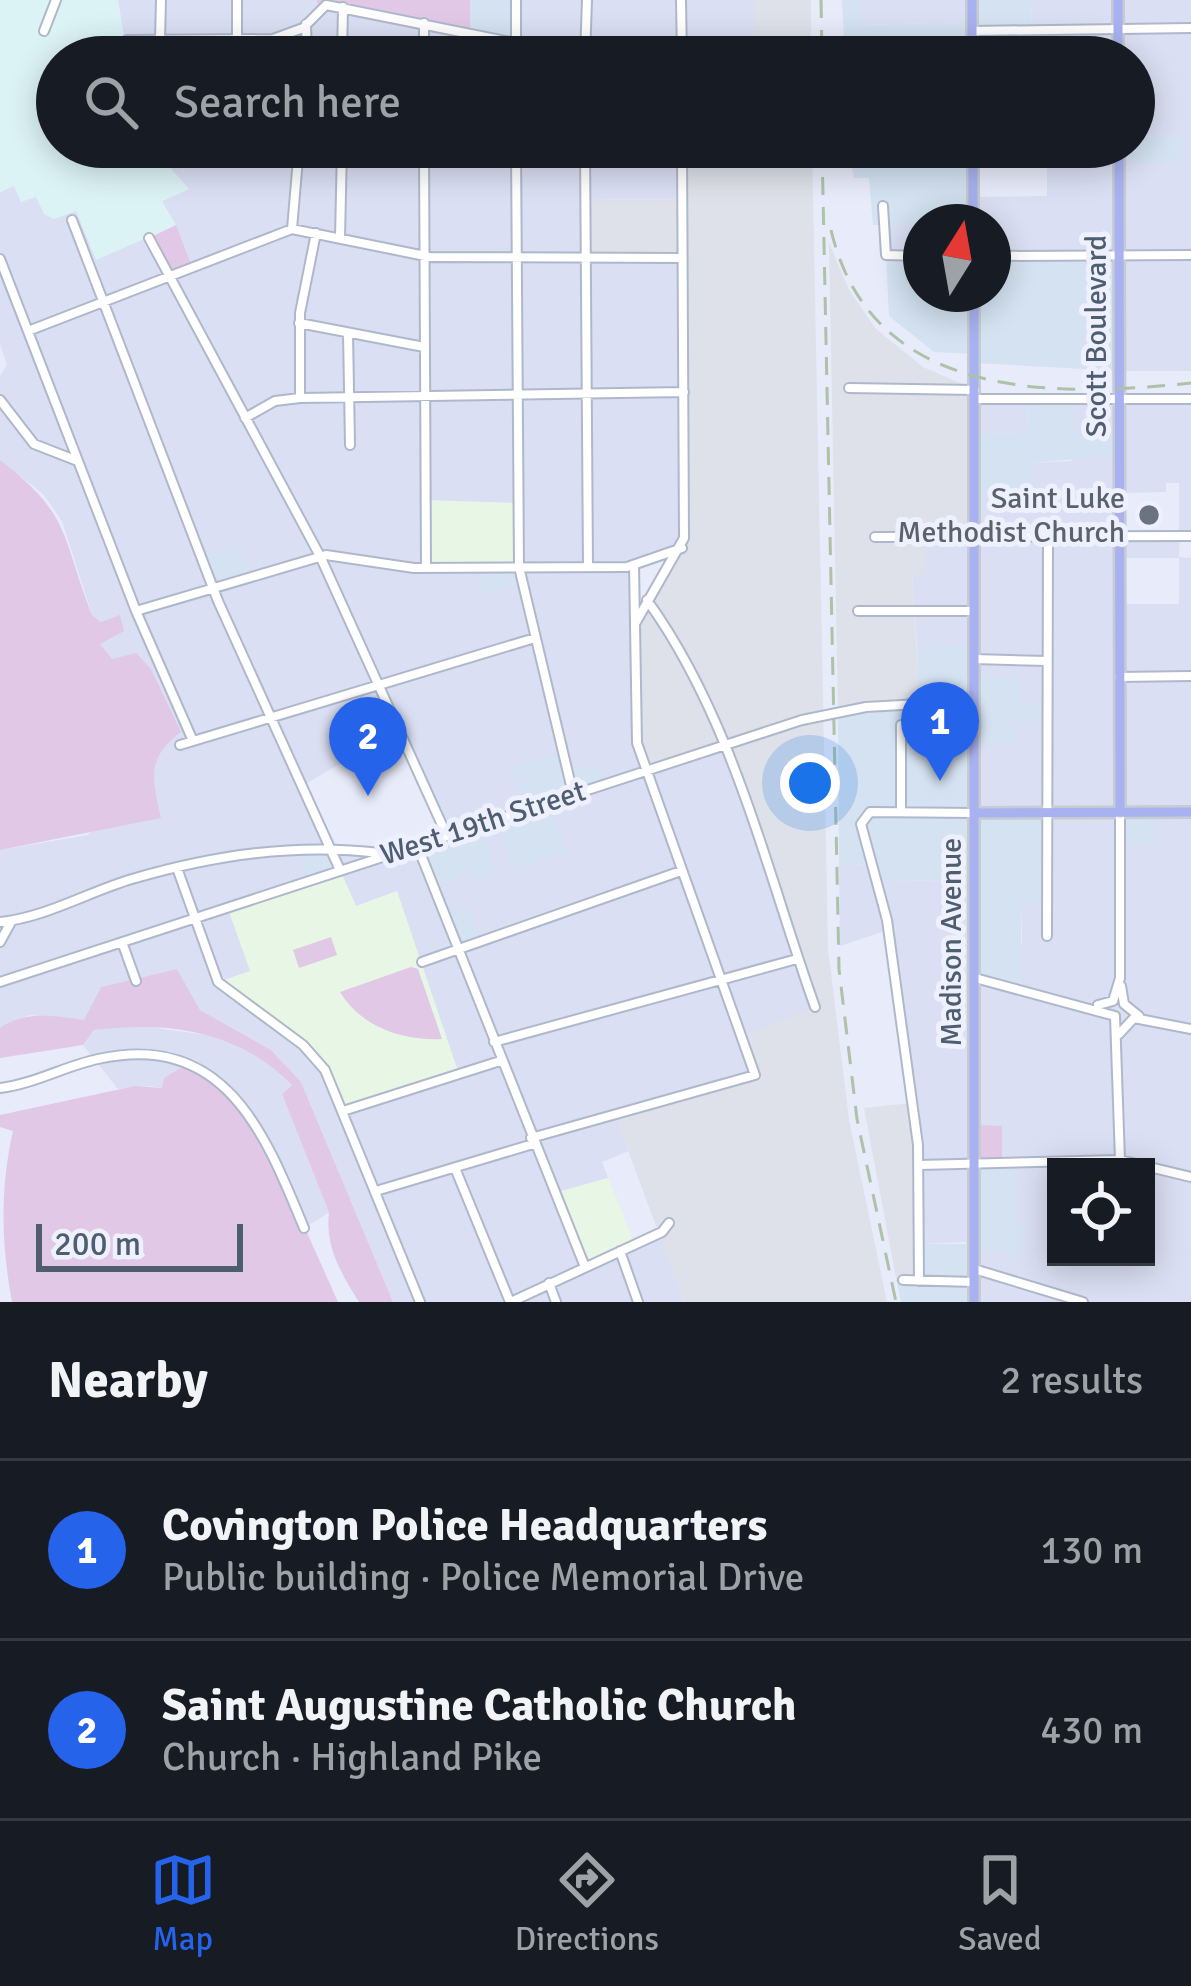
<!DOCTYPE html>
<html lang="en">
<head>
<meta charset="utf-8">
<style>
	:root { --surface:#171b24; --page:#20242c; --text:#f1f3f6; --muted:#9ea1a6; --line:#363941; --accent:#2563eb }
	body { margin:0; font-family:Signika,sans-serif; background:var(--page); color:var(--text) }
	.controls { position:absolute; right:36px; bottom:36px; display:grid; overflow:hidden; border-radius:0px; box-shadow:0 6px 30px #0003 }
	.controls button { width:108px; height:108px; display:grid; place-items:center; padding:0; border:0; border-bottom:3px solid var(--line); background:var(--surface); color:var(--text); font:60px sans-serif }
	.compass { position:absolute; left:903px; top:204px; width:108px; height:108px; border-radius:50%; background:var(--surface); box-shadow:0 6px 30px #0003; rotate:11deg }
	.scale { position:absolute; left:36px; bottom:30px; width:207px; box-sizing:border-box; padding-left:12px; border:6px solid #4f5d71; border-top:0; font-size:33px; line-height:42px; white-space:nowrap; color:#4f5d71; -webkit-text-stroke:9px #eef0fd; paint-order:stroke }
	.you { position:absolute; left:810px; top:783px; width:42px; height:42px; margin:-30px; border:9px solid #fff; border-radius:50%; background:#1a73e8; box-shadow:0 0 0 18px #1a73e833 }
	.badge { display:grid; place-items:center; width:78px; height:78px; border-radius:50%; background:var(--accent); color:#fff; font-size:39px; font-weight:700 }
	.pin { position:absolute; translate:-50% -99px; filter:drop-shadow(0 3px 6px #0008) }
	.pin::after { content:''; position:absolute; top:63px; width:42px; height:36px; background:inherit; clip-path:polygon(0 0,100% 0,50% 100%) }
	.list { margin:0; padding:0; list-style:none }
	h2 { display:flex; justify-content:space-between; align-items:center; height:156px; margin:0; padding:0 48px; font-size:51px }
	h2 small { font-size:39px; font-weight:400; color:var(--muted) }
	.list li { display:grid; grid-template-columns:78px 1fr auto; gap:36px; align-items:center; box-sizing:border-box; height:180px; padding:0 48px; border-top:3px solid var(--line) }
	.list b { display:block; font-size:45px; white-space:nowrap }
	.list p { margin:0; font-size:39px; white-space:nowrap; color:var(--muted) }
	.list em { font-size:39px; font-style:normal; color:var(--muted) }
	.icon { flex:none; width:66px; height:66px; fill:none; stroke:currentColor; stroke-width:2; stroke-linecap:round; stroke-linejoin:round }
	.map { position:relative; flex:none; width:1191px; height:1302px; overflow:hidden }
	.search { position:absolute; background:var(--surface); box-shadow:0 6px 30px #0003; left:36px; right:36px; top:36px; height:132px; display:flex; align-items:center; gap:30px; box-sizing:border-box; padding:0 42px; border-radius:66px; color:var(--muted); font-size:45px }
	.sheet { height:516px; background:var(--surface) }
	nav { display:flex; justify-content:space-around; align-items:center; box-sizing:border-box; height:168px; border-top:3px solid var(--line); background:var(--surface); font-size:33px; color:var(--muted) }
	nav a { display:grid; justify-items:center; gap:6px }
	nav .on { color:var(--accent) }
	.map>svg:first-child { display:block }
	.residential { fill:#dadff3; fill-rule:evenodd }
	.commercial { fill:#d4e2f1 }
	.industrial { fill:#dee1e9 }
	.education { fill:#e7f6e5 }
	.medical { fill:#dcf3f6 }
	.green { fill:#e1c8e6 }
	.lines { fill:none; stroke-linecap:round; stroke-linejoin:round }
	.minor-casing { stroke:#afb8cb; stroke-width:12 }
	.major-casing { stroke:#c7cbd2; stroke-width:14 }
	.minor { stroke:#fff; stroke-width:8 }
	.major { stroke:#a8b2f0; stroke-width:9 }
	.rail { stroke:#adc2a7; stroke-width:3; stroke-dasharray:18 12; stroke-linecap:butt }
	.minor-bridge-casing { stroke:#afb8cb; stroke-width:12; stroke-linecap:butt }
	.minor-bridge { stroke:#fff; stroke-width:8 }
	.worship-dot { fill:#6b7280; stroke:#eef0fd; stroke-width:4.5 }
	.labels { text-anchor:middle; dominant-baseline:central; stroke-width:10; stroke-linejoin:round; paint-order:stroke }
	.street-label { font-size:30px; fill:#4f5d71; stroke:#eef0fd }
	.worship-label { font-size:30px; fill:#5b616d; stroke:#eef0fd; text-anchor:end }
</style>
</head>
<body>
<div class="map">
<svg width="1191" height="1302" viewBox="0 0 1191 1302">
	<rect width="100%" height="100%" fill="#e8ebfa"/>
	<!-- residential -->
	<path class="residential" d="M118 0H316L320 8 515 43 516 0H754V36L682 38V57H127Z
		M859 0H972V22L860 25Z
		M1031 0H1191V371H1120L1002 256 1001 230 993 229V222H973V197L1047 196V147H1119L1120 163 1185 138 1134 136V57H1015L1014 30 1032 29Z
		M152 147H682V199L586 200 682 258V548L634 565 636 638 723 743 815 1007 755 1072 616 1116 629 1151 602 1162 608 1178 554 1193 585 1267 659 1233 684 1302H393L301 1082 271 1050 200 1010 177 969 101 987 85 1020 30 1015 0 1028V850L88 835 150 771 161 746 99 643 119 616 101 622 92 615 62 521 43 494 0 460V376L7 365 0 344V192L14 186 149 238 191 266 162 201 188 189ZM396 723 447 836 498 875 469 873 417 845 381 853 331 849 302 786 350 758 346 746ZM509 767 568 771 548 803 566 853 515 814 519 789ZM330 849 356 906 396 892 459 1074 219 982 250 972Z
		M917 223 918 256 886 255 882 225Z
		M976 399H1028L1027 434 975 433Z
		M1072 399H1191V536L1180 537 1179 557 1191 558V1302H974L966 1242 919 1244 918 1145 888 930 840 946 839 863 870 865 876 880 975 881 1022 944 1021 902H1046L975 813 974 745 1046 703H1019L974 677V646H917L912 575 925 537 974 497 1032 463 1072 461ZM1166 483H1179V536H1119L1120 493 1166 492ZM1119 558H1179V604H1120ZM1056 1167H1146V1257H1056ZM1015 1223 1027 1228 1017 1257 975 1245Z
		M133 1025 222 1037 272 1065 292 1085 282 1094 330 1212 304 1228 269 1143 241 1100 150 1086 118 1089 83 1045 94 1030Z"/>
	<!-- commercial -->
	<path class="commercial" d="M470 0H516V43L470 33Z
		M842 0H859L861 25 971 22 972 0H1031L1032 29 1015 30V57H845Z
		M1134 136 1186 138 1181 163H1120L1119 147H1134Z
		M847 147H973V222H921V294H993V229H1001L1002 255 1120 256V371L975 363 974 354 934 352 889 316 886 255H917V224L873 225 869 178H854Z
		M1028 399H1072L1073 432 1120 434V455L1032 463V497H974L975 433 1027 434Z
		M238 546 250 576 214 587 203 559Z
		M519 567 522 584 480 594 479 568Z
		M974 645 975 677H1019L1020 703H1047V723L1015 722 1016 744 975 745V812L1047 813V902L1021 903V988L975 978 974 881 876 880 870 865 839 863 838 711 919 702 917 646Z
		M563 753 568 771 600 765 605 783 549 803 566 852 512 870 497 820 515 814 519 789 508 766Z
		M1157 812V846L1120 840V813Z
		M481 825 498 875 473 883 468 873 434 886 417 845Z
		M297 849H331L340 870 307 881Z
		M468 907 481 939 459 947 445 914Z
		M974 1161H1015V1223L1027 1227 1018 1257 974 1246V1302H901L897 1283H920L919 1244H974Z"/>
	<!-- industrial -->
	<path class="industrial" d="M754 0H811V57H682V38L754 36Z
		M682 147H812L828 948 849 1120 887 1302H684L615 1115 752 1078 741 1037 815 1007 723 744 646 768 641 755 636 624 684 538 682 259 586 257 585 200 682 199Z
		M829 243 849 290 876 329 923 367 976 390 974 537H926V575L912 576 920 702 838 711Z
		M913 1103 920 1283H897L864 1108Z"/>
	<!-- education -->
	<path class="education" d="M426 500 517 503 519 567 426 568Z
		M340 870 356 906 397 891 459 1074 343 1111 312 1053 218 982 250 971 227 906Z
		M608 1178 635 1244 585 1267 554 1193Z"/>
	<!-- medical -->
	<path class="medical" d="M0 0H118L127 57H57V147H152L189 189 162 201 176 225 96 260 76 211 54 219 44 214 36 197 21 202 14 186 0 192Z"/>
	<!-- green -->
	<path class="green" d="M316 0H470V33L320 8Z
		M176 225 192 267 169 276 149 238Z
		M0 460C72 515 61 536 92 615L101 622 120 615 124 631 100 644 112 659 136 653 151 669 181 732C146 758 152 778 161 818L0 850Z
		M331 937 337 955 299 968 293 950Z
		M411 967 418 969 442 1039C402 1041 361 1027 340 992Z
		M177 969 200 1010 271 1050 301 1082 393 1302H359C341 1273 325 1247 329 1212L282 1094 292 1085C238 1030 168 1021 94 1030L83 1045 0 1058V1028C25 1010 56 1016 84 1020L101 987Z
		M186 1065 235 1094 257 1121 338 1302H12C1 1243 0 1189 13 1131L0 1127V1115L135 1086 162 1088 164 1078Z
		M974 1125 1002 1126V1161H974Z"/>
	<g class="lines">
		<defs>
			<path id="minor" d="M237 0V40
				M516 0V57
				M681 0 682 57
				M306 24 307 57
				M44 31 56 0
				M972 31 1191 28
				M160 39 161 0
				M127 40 273 39 303 28 326 5 516 43
				M237 57 261 40
				M342 57 343 7
				M424 57V23
				M585 57 587 0
				M424 147 426 568
				M516 147 519 567 573 794
				M585 147 588 567
				M883 206 886 255 921 256
				M72 220 218 601 340 870
				M292 229 299 147
				M149 238 320 556 447 836
				M340 238 342 147
				M993 256 1191 255
				M0 259 136 611 193 741
				M299 323 424 347
				M28 331 292 229 430 257 682 258
				M348 333 350 445
				M849 388 975 390
				M300 398V313L316 233
				M976 399H1191
				M0 400 34 444 75 460
				M245 418 275 401 300 398 684 392
				M875 537 1191 536
				M647 600C733 719 766 870 815 1007
				M136 611 326 555 414 568 627 567 682 548
				M858 611H974
				M636 622 684 538 682 147
				M974 659 1047 661
				M1119 677 1191 676
				M866 707 974 701
				M901 725V811
				M180 745 535 638
				M417 845 585 1267
				M177 868 218 982 303 1045 325 1070 420 1302
				M0 922C47 917 88 892 132 879 214 855 295 843 380 853
				M1047 936 1048 536
				M0 942 11 922
				M122 942 136 981
				M422 962 681 871
				M975 978 1115 1016 1120 1160
				M0 982 802 720
				M1121 986 1124 1004 1139 1016
				M1098 1005 1113 1001 1120 978V813
				M1119 1034 1134 1018 1191 1029
				M494 1042 797 959
				M0 1088C34 1084 65 1066 98 1059 225 1031 265 1133 304 1228
				M343 1111 500 1061
				M531 1138 755 1075 637 743 634 565
				M919 1165 1120 1160 1191 1177
				M455 1168 510 1302
				M376 1191 533 1144
				M620 1251 638 1302
				M974 1269 1083 1302
				M903 1280 974 1282
				M919 1281 918 1145 887 920 861 824 870 812 975 813
				M549 1283 556 1302
				M511 1302 662 1232 669 1223"/>
			<path id="major" d="M972 0V57
				M1118 0V57
				M973 147V222
				M1119 147 1120 813
				M974 294V1302
				M975 813 1191 812"/>
		</defs>
		<!-- minor casing -->
		<use href="#minor" class="minor-casing"/>
		<!-- major casing -->
		<use href="#major" class="major-casing"/>
		<!-- minor -->
		<use href="#minor" class="minor"/>
		<!-- major -->
		<use href="#major" class="major"/>
		<!-- rail -->
		<path class="rail" d="M821 0 822 57
			M822 147 839 969 857 1119 896 1302
			M831 230C871 400 1051 398 1191 383"/>
		<defs>
			<path id="minor-bridge" d="M802 720 866 707"/>
		</defs>
		<!-- minor-bridge casing -->
		<use href="#minor-bridge" class="minor-bridge-casing"/>
		<!-- minor-bridge -->
		<use href="#minor-bridge" class="minor-bridge"/>
	</g>
	<!-- markers -->
	<circle class="worship-dot" cx="1149" cy="515" r="12"/>
	<g class="labels">
		<!-- street labels -->
		<g class="street-label">
			<text transform="translate(1096 336) rotate(-90)">Scott Boulevard</text>
			<text transform="translate(483 823) rotate(-18)">West 19th Street</text>
			<text transform="translate(951 942) rotate(-90)">Madison Avenue</text>
		</g>
		<!-- worship labels -->
		<g class="worship-label">
			<text x="1125" y="498">Saint Luke<tspan x="1125" dy="34">Methodist Church</tspan></text>
		</g>
	</g>
</svg>
<div class="controls">
<button><svg class="icon" aria-label="locate" viewBox="0 0 24 24"><circle cx="12" cy="12" r="6"/><path d="M12 2v4M12 18v4M2 12h4M18 12h4"/></svg></button>
</div>
<svg class="compass" viewBox="-18 -18 36 36"><path d="M0-13l5 13h-10z" fill="#e53935"/><path d="M0 13l5-13h-10z" fill="#9ea1a6"/></svg>
<div class="scale">200 m</div>
<div class="you"></div>
<div class="pin badge" style="left:940px;top:781px">1</div>
<div class="pin badge" style="left:368px;top:796px">2</div>
<div class="search"><svg class="icon" aria-label="search" viewBox="0 0 24 24"><circle cx="10" cy="10" r="6"/><path d="M15 15l6 6"/></svg>Search here</div>
</div>
<section class="sheet">
<h2>Nearby<small>2 results</small></h2>
<ul class="list">
<li><span class="badge">1</span><div><b>Covington Police Headquarters</b><p>Public building · Police Memorial Drive</p></div><em>130 m</em></li>
<li><span class="badge">2</span><div><b>Saint Augustine Catholic Church</b><p>Church · Highland Pike</p></div><em>430 m</em></li>
</ul>
</section>
<nav>
<a class="on"><svg class="icon" aria-label="map" viewBox="0 0 24 24"><path d="M3 6l6-2 6 2 6-2v14l-6 2-6-2-6 2zM9 4v14M15 6v14"/></svg>Map</a>
<a><svg class="icon" aria-label="directions" viewBox="0 0 24 24"><path d="M12 3l9 9-9 9-9-9zM9 14v-3h6M13 9l2 2-2 2"/></svg>Directions</a>
<a><svg class="icon" aria-label="saved" viewBox="0 0 24 24"><path d="M7 4h10v16l-5-4-5 4z"/></svg>Saved</a>
</nav>
</body>
</html>
